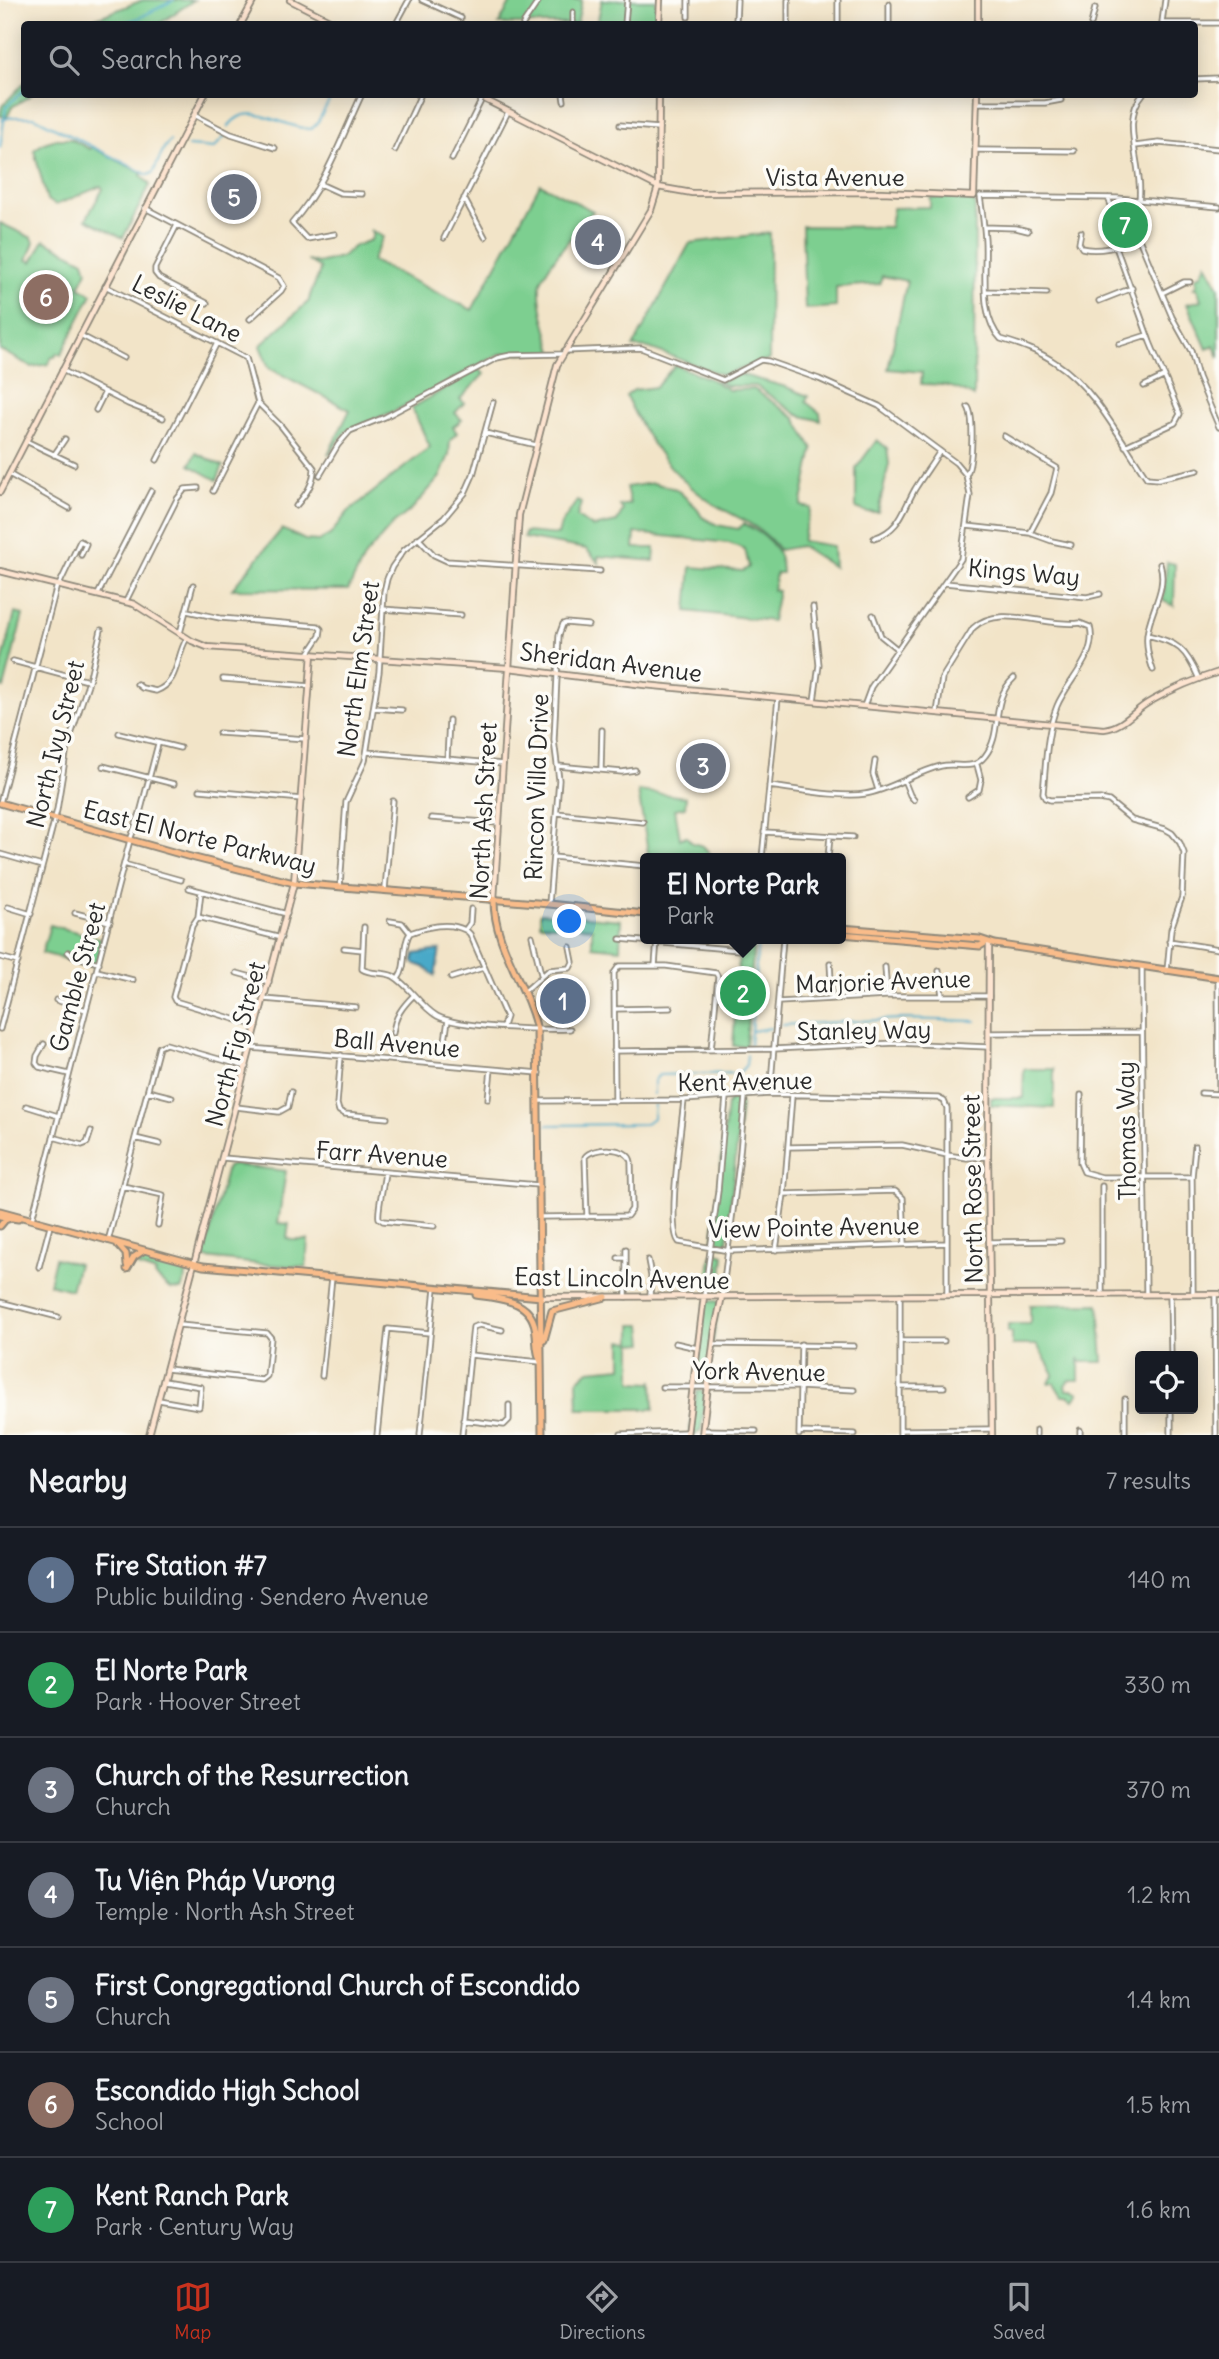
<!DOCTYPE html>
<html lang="en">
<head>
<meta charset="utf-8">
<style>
	:root { --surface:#171b24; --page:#20242c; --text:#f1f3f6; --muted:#9ea1a6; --line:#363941; --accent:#c8321e }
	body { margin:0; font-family:Delius,sans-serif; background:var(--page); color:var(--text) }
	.controls { position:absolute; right:21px; bottom:21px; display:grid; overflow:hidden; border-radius:7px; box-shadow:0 4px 18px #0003 }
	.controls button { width:63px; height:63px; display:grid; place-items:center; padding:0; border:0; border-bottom:2px solid var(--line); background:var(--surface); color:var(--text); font:35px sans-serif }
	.you { position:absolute; left:570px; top:922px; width:24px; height:24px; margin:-18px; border:5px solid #fff; border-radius:50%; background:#1a73e8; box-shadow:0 0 0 10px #1a73e833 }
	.badge { display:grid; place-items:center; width:46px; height:46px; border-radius:50%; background:var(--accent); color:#fff; font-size:23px; font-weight:700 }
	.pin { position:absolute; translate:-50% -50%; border:4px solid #fff; box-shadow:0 2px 7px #0006 }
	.popup { position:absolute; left:640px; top:853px; width:206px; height:91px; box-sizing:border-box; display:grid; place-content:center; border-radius:7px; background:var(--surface); filter:drop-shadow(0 2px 5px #0005); font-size:23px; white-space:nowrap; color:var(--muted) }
	.popup b { font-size:26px; color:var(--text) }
	.popup::after { content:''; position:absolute; left:50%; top:100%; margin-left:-14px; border:14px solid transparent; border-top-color:var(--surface) }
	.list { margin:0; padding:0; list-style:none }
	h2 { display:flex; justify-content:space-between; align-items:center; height:91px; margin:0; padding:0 28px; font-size:30px }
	h2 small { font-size:23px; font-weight:400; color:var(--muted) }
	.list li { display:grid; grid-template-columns:46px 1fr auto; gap:21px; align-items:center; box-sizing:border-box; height:105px; padding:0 28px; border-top:2px solid var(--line) }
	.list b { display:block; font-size:26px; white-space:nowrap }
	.list p { margin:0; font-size:23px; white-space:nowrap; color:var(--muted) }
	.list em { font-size:23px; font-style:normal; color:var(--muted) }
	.icon { flex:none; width:38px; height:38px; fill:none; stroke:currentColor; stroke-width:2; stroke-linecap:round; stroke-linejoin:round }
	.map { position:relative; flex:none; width:1219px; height:1435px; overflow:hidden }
	.search { position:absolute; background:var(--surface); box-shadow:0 4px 18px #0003; left:21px; right:21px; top:21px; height:77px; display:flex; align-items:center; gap:18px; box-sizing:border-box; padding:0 24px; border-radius:7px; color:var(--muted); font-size:26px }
	.sheet { height:826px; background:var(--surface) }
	nav { display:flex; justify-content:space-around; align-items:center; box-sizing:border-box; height:98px; border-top:2px solid var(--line); background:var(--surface); font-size:19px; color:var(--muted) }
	nav a { display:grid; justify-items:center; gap:4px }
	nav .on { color:var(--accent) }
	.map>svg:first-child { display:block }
	.green { fill:#7dcf90; stroke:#547d5e; stroke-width:2 }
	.water { fill:#49a9c8; stroke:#3a6a7a; stroke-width:2 }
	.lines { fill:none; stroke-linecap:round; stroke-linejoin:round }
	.stream { stroke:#49a9c8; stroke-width:2 }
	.street-casing { stroke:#8e887a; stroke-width:7 }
	.secondary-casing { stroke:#8e887a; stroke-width:8 }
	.primary-casing { stroke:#8e887a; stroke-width:9 }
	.street { stroke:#fff; stroke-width:3.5 }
	.secondary { stroke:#fde4d0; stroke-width:4.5 }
	.primary { stroke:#f9bc8a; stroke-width:5 }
	.labels { text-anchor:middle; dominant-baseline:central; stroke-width:7; stroke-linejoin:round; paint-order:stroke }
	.street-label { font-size:24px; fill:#2b2b2b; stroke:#fdfcf7 }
</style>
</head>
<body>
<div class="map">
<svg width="1219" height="1435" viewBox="0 0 1219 1435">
	<rect width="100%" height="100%" fill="#fdfcf7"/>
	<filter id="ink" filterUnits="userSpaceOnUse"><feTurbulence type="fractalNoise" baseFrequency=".0143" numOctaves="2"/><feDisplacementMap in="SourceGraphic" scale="14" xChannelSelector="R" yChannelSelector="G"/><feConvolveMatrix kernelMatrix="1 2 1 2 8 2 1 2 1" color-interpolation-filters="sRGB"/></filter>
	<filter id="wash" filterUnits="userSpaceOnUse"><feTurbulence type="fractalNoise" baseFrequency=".00686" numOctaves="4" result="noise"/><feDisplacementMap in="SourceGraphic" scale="28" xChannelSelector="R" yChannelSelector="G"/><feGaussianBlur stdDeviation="1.57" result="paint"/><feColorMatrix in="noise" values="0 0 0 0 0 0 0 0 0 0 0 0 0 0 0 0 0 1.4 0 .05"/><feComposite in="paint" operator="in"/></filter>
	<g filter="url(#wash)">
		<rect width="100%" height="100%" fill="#f2e4c8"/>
		<!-- green -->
		<path class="green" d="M143 0H194L159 24H87L94 19Z
			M512 0H582L577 24H499Z
			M602 0H656V24H597Z
			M24 83V94L31 95 12 107 7 117 0 116 2 106Z
			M56 139H71L90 149 92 147 142 173 141 175 150 185 123 238 86 219 103 189 101 186 56 205 47 200 34 150 44 143Z
			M540 184 593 211C581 226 541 270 540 287 539 308 548 332 553 352L499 354 397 410 346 431 329 455 328 454 350 410 269 368 260 346 309 301C310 289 319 280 320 268L307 260 318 263 341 257 355 246 371 240 373 234 370 230 383 237 372 261 472 310Z
			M930 197 969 198 975 203 974 397C956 386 942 384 921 384L922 372 888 369 907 281 882 276 880 284 836 287V307L805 309 802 226 890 227 893 208 930 207Z
			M0 223 32 238 34 242 27 260 32 262 44 240 84 261 87 271 79 287 92 294 61 355 57 353 55 357H52L48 364 32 367 0 350Z
			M770 233 769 360 723 375 649 348 633 347 690 243Z
			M1206 263 1219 287V357L1214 345 1207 349 1187 304 1201 300 1197 288H1194L1197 283 1195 279 1198 275H1201Z
			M675 365 710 379 729 390 754 389 795 418 813 449 801 506 811 508 802 541 833 546 834 567 801 546 779 550C763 525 733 517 709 501 670 474 646 439 626 396L634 390 656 387Z
			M479 369 484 374 460 399 464 403 455 413 462 420 453 427 457 433 450 441 449 455 440 477 412 509 393 524 365 556 348 590 232 589 282 529 305 540 319 541 330 535 348 512 430 447 412 408Z
			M739 374 786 387 808 396 806 402 820 413 821 421 798 415 756 386H727L717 380H726Z
			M877 440 887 448 889 464 878 512H867L856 508V468Z
			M196 453 223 466 217 480 190 465Z
			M653 483 676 489 696 507 702 517 717 525 738 529 744 524C765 534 782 547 782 573H776L773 590 778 591 772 621 687 611 691 567 743 571 749 567 745 549 729 543 635 533 634 548H655L654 561 598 556 599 563 586 549 524 538 525 532 558 535 561 524 577 501 581 503 577 517 593 527 617 522 623 510 620 506 630 504 626 487Z
			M1167 562 1175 564 1174 606 1163 601Z
			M15 613 23 615 4 688 0 687V672Z
			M638 791 686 797 685 807 675 809 680 839 686 836 692 843 703 846 714 858H649Z
			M540 913 621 920 620 949 592 946V928L540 924Z
			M50 925 103 939 96 967 42 953Z
			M740 939H754L746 1046H733Z
			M1024 1069H1054V1108L991 1105V1098H1023Z
			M736 1099 741 1104 727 1242 723 1246 716 1245 713 1240 727 1104 730 1100Z
			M232 1165 286 1171 278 1223 289 1224 287 1238 292 1240H308L306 1267 259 1264 206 1258 204 1255 227 1167Z
			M715 1252 724 1255 721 1288 719 1285 713 1287 708 1283 711 1257Z
			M139 1257 185 1270 187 1273 181 1290 170 1289 155 1276 156 1273 138 1267Z
			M55 1258 78 1264 71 1290 49 1284Z
			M716 1301 719 1302 707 1380 702 1384 696 1380 705 1305 706 1302Z
			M1099 1304 1103 1362H1081L1079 1358V1380H1069L1065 1385 1066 1390H1074L1079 1393 1074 1400 1069 1396H1062L1054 1383H1049L1054 1374 1037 1345H1012V1332H1008V1324H1030V1305Z
			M632 1325H642L644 1343 632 1344V1382L652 1383 653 1380 654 1409H578L577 1381 589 1370 622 1367V1341L632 1342Z
			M697 1391H702L705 1396 701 1430 695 1435H689Z"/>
		<!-- water -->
		<path class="water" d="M440 950 435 976 424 967 413 963 415 954Z"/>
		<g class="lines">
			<!-- stream -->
			<path class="stream" d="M120 24 139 18 174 0
				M2 120 12 117H34L148 175 153 173 164 148 170 141
				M228 127C248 97 283 129 311 129L316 125 333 94
				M188 146 214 148 225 136
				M0 148 6 107 24 90
				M781 1025 899 1019 976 1021
				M752 1031 771 1028
				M750 1045 758 939
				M654 1094V1081L659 1075 739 1073 746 1065 747 1055
				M547 1125 645 1124 653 1118 654 1104"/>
		</g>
	</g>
	<g filter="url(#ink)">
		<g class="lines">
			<defs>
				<path id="street" d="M422 0 461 18
					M889 4V24
					M688 17V0
					M736 21 737 0
					M788 22V0
					M1162 22 1165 0
					M838 23V0
					M1162 23H1219
					M396 24 409 0
					M523 24 538 2
					M573 24V12
					M625 24 627 0
					M1091 24 1095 8
					M1194 79 1219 78
					M563 94 564 101
					M977 103H1045L1061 100
					M194 115 231 134 275 148
					M620 125 659 128
					M1135 146 1159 143 1219 149
					M395 150 421 94
					M976 150 1074 151
					M452 159 482 99
					M320 184 340 193 362 194
					M980 196C982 210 984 225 985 239 987 270 978 315 1001 339 1021 345 1039 351 1056 363 1095 388 1121 441 1147 478L1158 479 1198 470
					M980 196 1117 198 1219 207
					M464 198 485 237
					M1108 198 1111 205V225L1116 247 1150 342 1180 414 1175 423 1125 446
					M1139 200C1144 166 1119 121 1143 94
					M145 208 279 278 284 286 281 291 250 319
					M177 225 155 268V273L159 278 207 303
					M984 227 1016 228 1028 231
					M1081 232 1079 243 1082 248C1101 253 1121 245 1139 239L1172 317 1191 351 1198 377 1219 427
					M335 234 307 239 292 223C325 186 341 139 362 94
					M444 238 508 112
					M105 286 246 358 258 403 281 426 314 468C314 484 306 494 296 506
					M986 291 1047 293
					M1162 293 1184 282H1190
					M1099 301 1132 288
					M80 335 124 358
					M1119 344 1147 335
					M564 351 641 348 723 380 761 360 768 361 819 379 879 406 956 463 966 475 970 495 961 559 871 687 864 706
					M62 370 128 404 163 418
					M1144 386 1165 376
					M96 410 105 392
					M485 433 536 445
					M1004 436 1057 468 1051 493 1030 533
					M26 441 74 464
					M54 455 65 439
					M157 460 217 343
					M9 474 69 508
					M320 475 338 445 350 431 385 417 497 358 511 355 562 354
					M966 475C973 466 974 416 968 407
					M213 491 258 403
					M967 526 1030 533 1052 541 1071 545
					M418 538 434 555 447 561 600 571
					M874 538C900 530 903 510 915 489 923 476 932 464 940 451
					M945 583 1087 597 1100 594
					M59 585 80 541 86 544 81 555
					M98 594 151 491
					M126 601 177 499 185 489 198 488
					M813 607 819 665 814 701
					M382 609 461 615
					M187 611 220 618 318 626 321 629 320 636 308 654
					M873 615 881 636 897 649
					M180 633 193 585
					M1147 635C1178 642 1186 649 1199 679
					M13 661 88 681
					M1153 670C1149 658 1146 648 1147 636 1149 611 1168 590 1160 564
					M223 679 310 686
					M137 684 142 688 156 691C180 682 175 657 187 638
					M374 708 402 710
					M937 713 942 678 973 628C999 603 1048 628 1080 623L1090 627C1098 656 1067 681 1057 706 1046 733 1046 764 1043 793L1045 798 1050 800 1100 799 1109 801 1132 820 1165 829 1172 833 1180 843 1184 853 1182 897 1171 929 1167 971
					M119 733 180 748
					M219 733 306 739
					M367 752 503 764
					M447 759 449 720
					M875 761 873 774 878 790
					M103 766 174 784
					M558 766 622 772 635 770
					M601 770 602 730
					M904 780 910 795 914 800
					M769 786C794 789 842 798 865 794 891 790 915 772 941 766 957 762 973 772 985 756 1004 732 989 701 1014 678
					M200 790 302 799
					M968 797 979 790 981 780 977 765
					M0 803 57 585
					M557 813 643 822
					M431 818 498 823
					M764 832 853 837
					M0 854 42 866
					M553 857 645 866
					M762 858 778 698
					M828 858 830 836
					M124 864 181 880
					M340 886 346 802 365 761 379 672 384 592 387 579 392 567 404 550 444 518 465 493 473 475 493 402
					M189 888 287 914
					M385 889 393 801
					M201 891 198 917 192 926 173 997 175 1001 257 1026
					M549 904 559 780 554 740 559 635 563 624 566 623 588 625
					M8 907 31 914
					M75 913 110 922
					M198 917 281 938
					M390 921 402 923 410 933
					M364 927 362 969C371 975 383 971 393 976 410 986 420 1006 437 1016 458 1028 543 1030 570 1029
					M465 930 470 923 471 909
					M466 930 470 934 504 1012 506 1017 503 1026
					M532 936 541 974
					M620 939 739 950
					M1169 941 1219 949
					M344 948 363 950
					M68 952 72 956 99 963
					M0 957 18 962
					M830 963 832 998
					M655 966 657 939
					M1142 966C1142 1076 1145 1185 1146 1294
					M885 967 887 996
					M97 971 133 980
					M939 971 942 996
					M237 973 269 982
					M451 978 483 968
					M1218 978 1219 1094
					M398 979C408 966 401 946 410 933 427 927 448 921 465 930
					M525 991 549 970 570 968 573 962 570 947
					M264 999 356 1007
					M56 1000 86 1010
					M779 1002 887 996H989
					M615 1009 670 1008
					M0 1029 57 810 67 747 89 681 101 630
					M393 1033C395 1016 402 1007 414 995
					M989 1033 1142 1032
					M445 1041 448 1020
					M44 1044 37 1056 36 1063 39 1067 69 1074
					M251 1048 539 1073
					M614 1051 774 1049 896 1043 988 1047
					M341 1055 337 1104 339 1111 345 1114 387 1118
					M148 1091 172 1097
					M1201 1093 1219 1094
					M770 1094 783 939
					M1081 1095 1080 1163 1084 1172 1102 1177H1192
					M488 1099 491 1069
					M684 1100C682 1124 666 1228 679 1242L729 1251 947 1243
					M539 1101 684 1100 770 1094 938 1098 944 1101 947 1108V1295
					M615 1101 614 973 619 966H666L716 973 718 977 711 1050
					M26 1106 58 1116
					M236 1107 279 1112 288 1107 291 1092
					M53 1137 82 1145 87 1143 91 1131
					M135 1138 160 1144
					M789 1147 902 1145 947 1155 967 1158 988 1157
					M223 1158 538 1185
					M385 1172C384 1183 377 1211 379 1218L383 1221 434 1226
					M123 1186 163 1195 158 1225
					M1102 1186V1295
					M784 1194 895 1191 903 1198 905 1244
					M540 1217 627 1216 632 1209 631 1162C628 1145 592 1147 585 1157L587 1217
					M32 1219 130 840 140 813 158 744
					M108 1241 159 1047 166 1044 247 1067
					M989 1242 1061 1241
					M776 1250 784 1194 792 1096
					M618 1258H626
					M648 1260 651 1276 650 1296
					M39 1267 50 1226
					M1170 1294 1171 1356
					M1193 1294 1192 1177 1195 1146
					M1215 1294 1216 1435
					M704 1296 718 1191 726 1097
					M722 1296 739 1164 745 1097
					M626 1297V1249
					M0 1302 58 1317
					M900 1341H944
					M675 1343 697 1348
					M714 1344 854 1346
					M470 1355 541 1362
					M167 1369 262 1380 267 1376 271 1338 267 1333 179 1325
					M322 1376 332 1277
					M662 1387H800L854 1390
					M900 1387H944
					M1125 1399V1435
					M159 1400 199 1407 201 1387 164 1381
					M1171 1409V1435
					M463 1420 504 1425 509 1420V1405
					M703 1430 756 1431
					M900 1430 991 1429
					M1036 1430V1435
					M1080 1430V1435
					M799 1432 855 1434
					M621 1434 687 1432
					M377 1435 388 1329 430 1333
					M420 1435 435 1288
					M462 1435 473 1327 480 1325 502 1330
					M799 1435 801 1344
					M900 1435V1295"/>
				<path id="secondary" d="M290 0 337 24
					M241 24 254 0
					M659 24 660 0
					M978 24V0
					M474 94 658 187 692 193 881 192 974 196 977 94
					M0 492 205 94
					M0 571 134 604 192 641 207 647 509 668 644 685 1104 729C1124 727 1134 710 1151 701 1172 689 1196 679 1219 672
					M494 900 519 515 557 365 651 210 658 187 659 94
					M989 943 988 1157 992 1435
					M541 1297 1219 1294
					M149 1435 294 883 312 654
					M687 1435 704 1296
					M702 1435 715 1329 722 1296"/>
				<path id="primary" d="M0 803 187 856 294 883 549 904 645 914
					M494 900C494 947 527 984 537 1030L542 1435
					M841 928 980 939 995 944 1219 978
					M841 934 980 946 985 943
					M0 1211 203 1266 541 1297
					M0 1216 18 1219
					M0 1226 5 1220 11 1218
					M118 1245 126 1254 127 1265
					M127 1269 134 1257 143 1251
					M476 1295C503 1299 534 1300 536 1334 537 1345 536 1352 541 1362
					M544 1340 552 1311 606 1297"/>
			</defs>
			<!-- street casing -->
			<use href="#street" class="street-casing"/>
			<!-- secondary casing -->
			<use href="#secondary" class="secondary-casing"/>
			<!-- primary casing -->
			<use href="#primary" class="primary-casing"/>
			<!-- street -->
			<use href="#street" class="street"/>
			<!-- secondary -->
			<use href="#secondary" class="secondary"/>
			<!-- primary -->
			<use href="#primary" class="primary"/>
		</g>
	</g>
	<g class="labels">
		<!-- street labels -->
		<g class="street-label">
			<text x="835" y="177">Vista Avenue</text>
			<text transform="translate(187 308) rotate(27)">Leslie Lane</text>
			<text transform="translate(1024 572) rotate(5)">Kings Way</text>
			<text transform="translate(611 662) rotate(7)">Sheridan Avenue</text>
			<text transform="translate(358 669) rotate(-82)">North Elm Street</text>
			<text transform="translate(55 744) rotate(-76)">North Ivy Street</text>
			<text transform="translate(536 787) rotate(-88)">Rincon Villa Drive</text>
			<text transform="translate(483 811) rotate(-87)">North Ash Street</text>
			<text transform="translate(200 837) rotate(14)">East El Norte Parkway</text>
			<text transform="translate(77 977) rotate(-75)">Gamble Street</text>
			<text transform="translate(883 981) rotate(-2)">Marjorie Avenue</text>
			<text transform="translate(864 1030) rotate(-1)">Stanley Way</text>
			<text transform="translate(397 1043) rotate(5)">Ball Avenue</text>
			<text transform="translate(235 1044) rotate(-75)">North Fig Street</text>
			<text transform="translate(745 1081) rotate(-1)">Kent Avenue</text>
			<text transform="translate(1126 1131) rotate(-91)">Thomas Way</text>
			<text transform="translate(382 1154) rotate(4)">Farr Avenue</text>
			<text transform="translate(972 1189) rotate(-91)">North Rose Street</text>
			<text transform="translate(814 1227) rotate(-1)">View Pointe Avenue</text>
			<text transform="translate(622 1278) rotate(1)">East Lincoln Avenue</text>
			<text transform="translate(759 1371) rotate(1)">York Avenue</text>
		</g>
	</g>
</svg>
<div class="controls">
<button><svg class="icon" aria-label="locate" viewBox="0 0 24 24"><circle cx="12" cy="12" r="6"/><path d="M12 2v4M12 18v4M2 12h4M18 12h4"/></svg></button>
</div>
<div class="you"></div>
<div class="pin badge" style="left:563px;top:1001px;background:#5c6f8a">1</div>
<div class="pin badge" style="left:743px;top:993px;background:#2e9e5b">2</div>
<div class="popup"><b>El Norte Park</b>Park</div>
<div class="pin badge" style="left:703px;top:766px;background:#6b7280">3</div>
<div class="pin badge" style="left:598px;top:242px;background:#6b7280">4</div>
<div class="pin badge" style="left:234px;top:197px;background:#6b7280">5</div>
<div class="pin badge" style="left:46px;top:297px;background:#8d6e63">6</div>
<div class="pin badge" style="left:1125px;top:225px;background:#2e9e5b">7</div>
<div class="search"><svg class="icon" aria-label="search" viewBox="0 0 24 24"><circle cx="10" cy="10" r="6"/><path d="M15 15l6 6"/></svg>Search here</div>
</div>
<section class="sheet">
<h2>Nearby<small>7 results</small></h2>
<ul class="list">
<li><span class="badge" style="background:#5c6f8a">1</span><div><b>Fire Station #7</b><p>Public building · Sendero Avenue</p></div><em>140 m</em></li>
<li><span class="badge" style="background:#2e9e5b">2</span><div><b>El Norte Park</b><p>Park · Hoover Street</p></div><em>330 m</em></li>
<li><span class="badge" style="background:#6b7280">3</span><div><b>Church of the Resurrection</b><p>Church</p></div><em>370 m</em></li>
<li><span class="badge" style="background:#6b7280">4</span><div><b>Tu Viện Pháp Vương</b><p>Temple · North Ash Street</p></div><em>1.2 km</em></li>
<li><span class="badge" style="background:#6b7280">5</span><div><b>First Congregational Church of Escondido</b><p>Church</p></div><em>1.4 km</em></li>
<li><span class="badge" style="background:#8d6e63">6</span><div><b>Escondido High School</b><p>School</p></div><em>1.5 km</em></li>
<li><span class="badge" style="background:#2e9e5b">7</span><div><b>Kent Ranch Park</b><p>Park · Century Way</p></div><em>1.6 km</em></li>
</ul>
</section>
<nav>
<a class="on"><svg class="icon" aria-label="map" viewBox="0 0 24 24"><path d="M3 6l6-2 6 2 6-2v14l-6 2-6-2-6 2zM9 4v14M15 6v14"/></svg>Map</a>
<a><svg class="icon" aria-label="directions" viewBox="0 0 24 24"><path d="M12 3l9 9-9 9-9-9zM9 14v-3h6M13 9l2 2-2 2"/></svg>Directions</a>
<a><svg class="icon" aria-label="saved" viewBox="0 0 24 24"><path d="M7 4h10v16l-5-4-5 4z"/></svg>Saved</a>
</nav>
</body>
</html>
